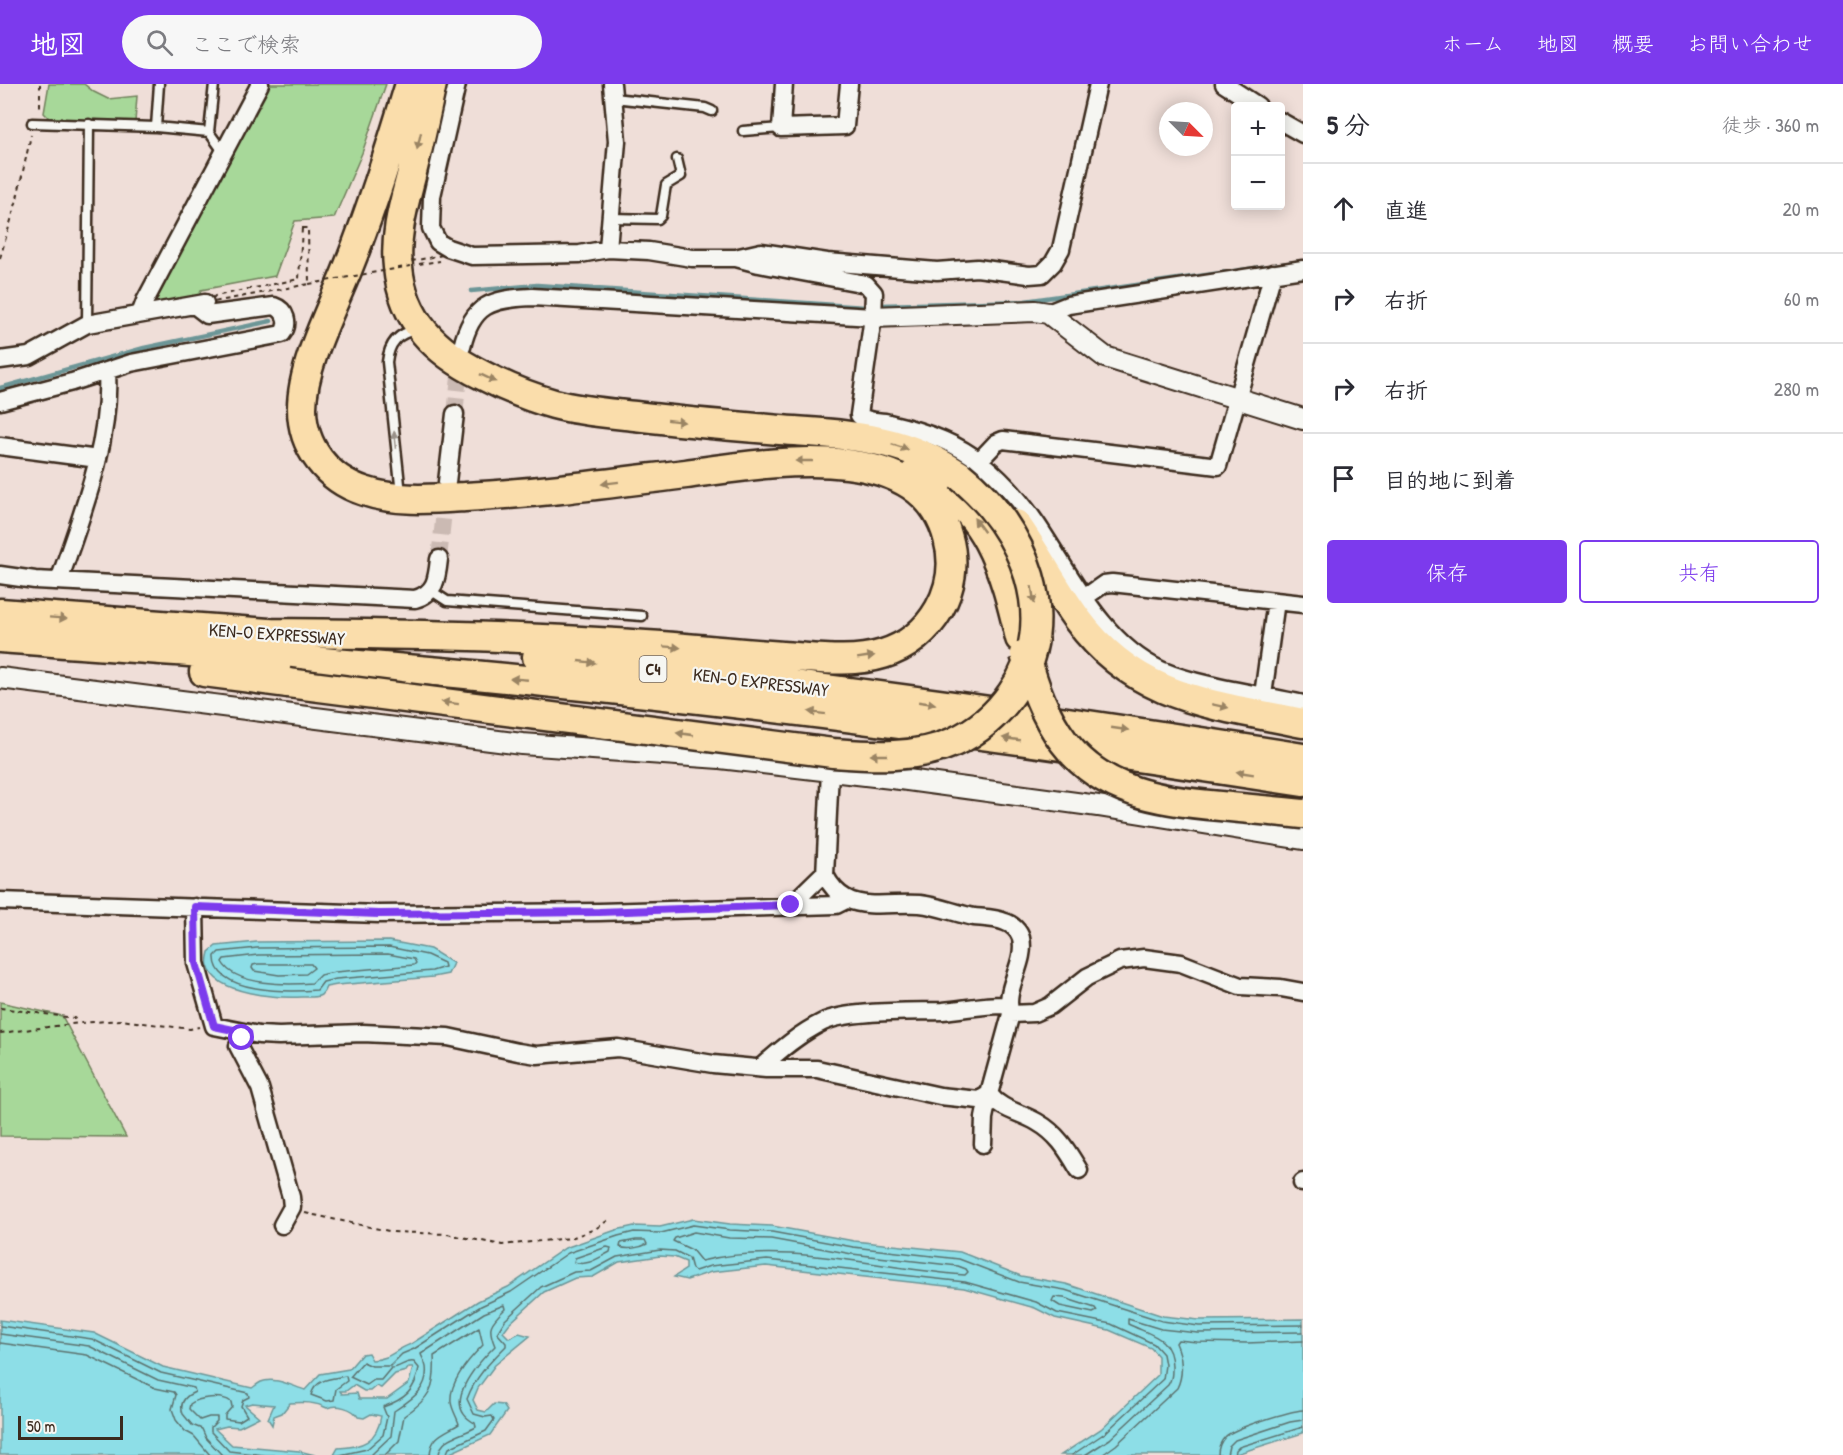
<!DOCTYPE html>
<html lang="ja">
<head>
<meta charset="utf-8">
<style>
	:root { --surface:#fff; --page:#f7f7f7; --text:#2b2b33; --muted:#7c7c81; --line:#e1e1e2; --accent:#7c3aed }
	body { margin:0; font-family:"Patrick Hand","Klee One",sans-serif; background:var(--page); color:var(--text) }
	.controls { position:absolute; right:18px; top:18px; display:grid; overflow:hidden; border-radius:6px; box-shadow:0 3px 15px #0003 }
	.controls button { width:54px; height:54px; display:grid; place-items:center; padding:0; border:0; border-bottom:2px solid var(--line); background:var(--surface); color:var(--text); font:30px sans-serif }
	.compass { position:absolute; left:1159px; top:18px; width:54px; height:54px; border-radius:50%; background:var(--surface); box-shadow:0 3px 15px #0003; rotate:114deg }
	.scale { position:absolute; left:18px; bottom:15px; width:105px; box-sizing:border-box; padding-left:6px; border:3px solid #3b2a1e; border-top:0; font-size:16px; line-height:21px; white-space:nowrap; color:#3b2a1e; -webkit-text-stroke:4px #f6f6f2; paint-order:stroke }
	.stop { position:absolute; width:18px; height:18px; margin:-14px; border:4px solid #7c3aed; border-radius:50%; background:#fff }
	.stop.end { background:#7c3aed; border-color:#fff; box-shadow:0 2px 6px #0008 }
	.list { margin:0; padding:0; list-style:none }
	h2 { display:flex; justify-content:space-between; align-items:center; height:78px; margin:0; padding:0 24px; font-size:26px }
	h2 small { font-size:20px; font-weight:400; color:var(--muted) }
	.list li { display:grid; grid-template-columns:39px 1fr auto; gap:18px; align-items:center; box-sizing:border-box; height:90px; padding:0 24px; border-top:2px solid var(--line) }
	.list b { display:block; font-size:22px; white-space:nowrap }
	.list em { font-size:20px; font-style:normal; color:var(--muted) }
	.actions { display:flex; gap:12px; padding:18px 24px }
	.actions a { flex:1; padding:14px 0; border:2px solid var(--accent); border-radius:6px; text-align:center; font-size:21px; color:var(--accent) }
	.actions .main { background:var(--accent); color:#fff }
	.icon { flex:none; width:33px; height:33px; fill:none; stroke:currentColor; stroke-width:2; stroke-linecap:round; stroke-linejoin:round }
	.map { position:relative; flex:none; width:1303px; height:1371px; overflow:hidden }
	header { display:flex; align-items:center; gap:36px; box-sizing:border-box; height:84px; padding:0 30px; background:var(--accent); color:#fff }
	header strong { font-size:28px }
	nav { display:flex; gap:33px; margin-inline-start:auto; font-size:21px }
	.search { width:420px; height:54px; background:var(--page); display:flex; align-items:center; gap:15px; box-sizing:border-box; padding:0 21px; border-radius:33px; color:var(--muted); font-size:22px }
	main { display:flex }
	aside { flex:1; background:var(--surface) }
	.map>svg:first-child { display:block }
	.green { fill:#a7d899; stroke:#71815c; stroke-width:1.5 }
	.water { fill:#8ddee7; stroke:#6c9697; stroke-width:1.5; fill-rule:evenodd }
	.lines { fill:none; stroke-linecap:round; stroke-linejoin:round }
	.shore { stroke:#5c726e; stroke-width:1.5 }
	.stream { stroke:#6c9697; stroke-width:4.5 }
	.minor-tunnel { stroke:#cbbab3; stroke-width:16; stroke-dasharray:16 8; stroke-linecap:butt }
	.service-casing { stroke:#3b2a1e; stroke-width:13 }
	.minor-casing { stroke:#3b2a1e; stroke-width:21 }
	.tertiary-casing { stroke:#3b2a1e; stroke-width:24 }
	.motorway-casing { stroke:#3b2a1e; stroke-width:33 }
	.path { stroke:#3b2a1e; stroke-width:2; stroke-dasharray:4.5 4.5; stroke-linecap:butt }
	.service { stroke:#f6f6f2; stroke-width:8 }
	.minor { stroke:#f6f6f2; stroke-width:16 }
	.tertiary { stroke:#f6f6f2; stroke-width:20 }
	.motorway { stroke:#faddab; stroke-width:28 }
	.motorway-bridge-casing { stroke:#3b2a1e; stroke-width:33; stroke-linecap:butt }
	.path-bridge { stroke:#3b2a1e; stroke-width:2; stroke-dasharray:4.5 4.5; stroke-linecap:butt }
	.motorway-bridge { stroke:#faddab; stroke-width:28 }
	.oneway { fill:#9a8464 }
	.oneway2 { fill:#989088 }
	.route { stroke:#7c3aed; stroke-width:8 }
	.labels { text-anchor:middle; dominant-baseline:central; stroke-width:4.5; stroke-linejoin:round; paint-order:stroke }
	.shield { fill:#f6f6f2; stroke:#73675e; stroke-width:1.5 }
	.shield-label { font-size:16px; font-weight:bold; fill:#3b2a1e }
	.street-label { font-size:18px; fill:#3b2a1e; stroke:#f6f6f2 }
</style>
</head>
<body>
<header>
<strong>地図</strong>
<div class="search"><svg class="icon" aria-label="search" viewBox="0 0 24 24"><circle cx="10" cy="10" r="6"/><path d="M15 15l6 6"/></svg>ここで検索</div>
<nav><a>ホーム</a><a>地図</a><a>概要</a><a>お問い合わせ</a></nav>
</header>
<main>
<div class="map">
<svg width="1303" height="1371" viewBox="0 0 1303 1371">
	<rect width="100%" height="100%" fill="#efded8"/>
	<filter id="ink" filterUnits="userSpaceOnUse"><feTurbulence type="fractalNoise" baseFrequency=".0167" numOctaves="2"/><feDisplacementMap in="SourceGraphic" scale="12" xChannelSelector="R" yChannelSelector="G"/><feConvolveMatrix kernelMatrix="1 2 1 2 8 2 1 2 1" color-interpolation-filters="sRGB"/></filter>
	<g filter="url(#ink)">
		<!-- green -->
		<path class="green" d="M49 0H84L94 8 108 15 137 12 135 38 133 39 49 34 44 29Z
			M267 0H386L362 69 334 134 295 137 275 192 201 206 200 210 191 217 157 220 155 215Z
			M0 918 62 932 126 1053 0 1052Z"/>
		<!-- water -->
		<path class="water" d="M389 857 430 865 453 879 448 890 433 893 337 901 326 903C325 906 323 909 321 911 316 914 308 913 302 913 279 914 216 911 208 882 207 879 208 872 209 868L216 862 257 858Z
			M693 1135 730 1140 772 1142 854 1157 960 1168 1021 1192 1066 1200 1163 1232 1199 1236 1303 1235V1349L1233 1371H1061L1101 1345 1158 1291V1272L1151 1264 1109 1246 1055 1234 1035 1224 964 1204 766 1182 711 1188 687 1196 674 1193 686 1185V1178L674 1173 660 1172 619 1178 593 1193 575 1194 544 1208 509 1240 503 1248 509 1254 519 1249 530 1252 495 1281 478 1304 473 1316 478 1326 486 1328 494 1320 503 1321 507 1327 490 1351 446 1371H334L338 1364C362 1363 377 1358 381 1332L371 1330 364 1334 358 1333C353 1324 337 1320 327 1324 315 1318 304 1318 290 1319L282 1329 274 1332 272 1341 268 1335 274 1321 252 1319 245 1321 259 1333 239 1343 227 1342 215 1345 232 1361 299 1367 315 1371H0V1236L94 1249 163 1283 252 1304C255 1302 257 1300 261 1298 274 1292 292 1302 305 1306L320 1290 349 1285 362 1270 368 1269 372 1276C391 1275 394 1266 411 1260L478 1217 508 1203 565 1164 616 1146 634 1142 660 1143ZM409 1283H413L409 1299 387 1315H359L357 1309 342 1310 340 1307H346L354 1301 364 1307H370L376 1302 381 1304 395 1290 406 1287Z"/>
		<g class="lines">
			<!-- shore -->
			<path class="shore" d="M389 863 427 871 444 879 445 883 432 887 336 895 323 898 317 906C291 908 213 910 215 872L219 868 257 864Z
				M388 870 414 875 416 879 414 881 335 888 320 891 312 899C288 901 235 902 222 878L224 875 258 871Z
				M311 880 314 884 306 890 279 891 254 887 252 884 253 881 258 880Z
				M694 1148 729 1154 771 1155 852 1170 958 1182 966 1185 968 1188 965 1191C879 1185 785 1156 701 1177L692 1166 673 1157 675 1154Z
				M636 1156H645L647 1160C640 1164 627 1166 620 1163L621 1159Z
				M607 1163 611 1164 610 1168C598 1174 587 1183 574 1178L575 1174Z
				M1054 1213 1064 1214 1095 1224 1097 1227 1093 1229 1060 1222 1052 1217Z
				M0 1242 92 1255 161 1289 248 1309 249 1313 243 1316 241 1322 247 1332 239 1337 225 1335V1331L232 1323 231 1318C222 1311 199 1313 190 1320L189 1325 200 1336 209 1333H217V1337L211 1343V1348L229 1367 264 1371
				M0 1250 89 1262 158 1296 194 1304 195 1308C185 1312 179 1319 183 1330L192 1341 202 1345 206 1354 222 1371
				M0 1259 87 1271 155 1304 174 1308 176 1311 172 1325 176 1336 185 1347 194 1352 210 1371
				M346 1292 347 1297 336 1305 334 1316 327 1317 311 1311C316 1294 331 1295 346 1292Z
				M340 1371 367 1365 383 1351 387 1333 383 1323C405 1315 415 1307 419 1284L414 1278C405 1276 401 1284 391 1284L381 1296H374L367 1301 350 1293 363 1278 372 1282H390L402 1270 414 1265 481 1222 511 1208 568 1169 618 1152 634 1148 661 1149 693 1141 730 1146 772 1148 853 1163 959 1175 1019 1198 1065 1206 1162 1237 1199 1242 1303 1241
				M371 1371 391 1352 394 1327C410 1316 429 1306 426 1283 425 1277 422 1274 421 1270L484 1229 504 1221 505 1225C490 1239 487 1243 495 1262 478 1279 439 1321 475 1339L476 1343C463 1351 440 1353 439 1371
				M385 1371 399 1357 404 1332C430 1314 436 1304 434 1272L479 1244 483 1261C470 1274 449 1297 451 1318 452 1326 457 1333 459 1340 445 1349 431 1351 430 1371
				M446 1371 449 1364 486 1347 494 1336 492 1332 485 1333 474 1330 467 1315C475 1293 490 1278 506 1262V1259L497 1249 505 1236 541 1203 574 1188 591 1187 617 1173 660 1166 675 1167 689 1174 692 1185 695 1187 710 1182 767 1176 965 1198 1036 1218 1057 1229 1111 1240 1154 1260 1163 1270 1165 1281 1163 1295 1105 1349 1072 1371
				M1085 1371 1110 1355 1168 1301C1172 1295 1172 1290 1172 1283 1172 1252 1150 1251 1128 1240V1235L1161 1245 1198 1249 1303 1248
				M1102 1371 1116 1361 1177 1304C1184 1290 1182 1272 1176 1259L1178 1256 1197 1258 1247 1259 1303 1257
				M1218 1371C1218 1364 1220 1358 1225 1353 1233 1344 1290 1327 1303 1326
				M1227 1371 1229 1362 1235 1356 1290 1338 1303 1336
				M1235 1371 1236 1366 1239 1363 1303 1343"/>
			<!-- stream -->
			<path class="stream" d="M471 207 537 201 865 223
				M881 221 1025 217 1303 177
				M0 304 144 264 271 237"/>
			<!-- minor-tunnel -->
			<path class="minor-tunnel" d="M455 330 461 273
				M439 475 446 408"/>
			<defs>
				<path id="service" d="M214 0 209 48 224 69
					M614 14 705 24 712 27
					M32 39 156 43 209 48
					M156 43 159 0
					M743 47 781 44
					M610 134 658 135 661 132 666 101 681 92 677 75
					M87 240 89 40
					M401 410 387 278C389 259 398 249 416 246
					M430 506 447 517 642 532"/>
				<path id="minor" d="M457 0 432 112 431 144 438 158 448 164 472 172 580 170 608 165 649 167 692 174H736L759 180 866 200 874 209 873 233 859 331C867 339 878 336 889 339 919 346 956 358 980 378 1001 395 1021 417 1036 439 1070 489 1103 560 1161 586 1201 603 1259 610 1303 620
					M784 0 781 44 845 42 849 0
					M1224 0 1258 22
					M1280 37 1303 50
					M608 165 617 57 612 0
					M739 173 761 168 827 178 937 187 977 184 1029 191 1042 190 1053 179 1061 165 1098 0
					M1048 229 1068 221 1303 185
					M140 230 145 217 260 0
					M462 263C472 220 491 215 532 213L873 233
					M0 276 29 272 87 240 205 219
					M0 317 72 298 131 279 282 250C290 240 286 226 274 222L207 231 194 221
					M0 362 98 375
					M979 377 996 359 1003 356 1218 382 1273 189
					M447 398 455 330
					M0 491 35 496 415 515C436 509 437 494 439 475
					M59 497C82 430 111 359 107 287
					M1084 514 1104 500 1112 499 1303 520
					M1263 611 1276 517
					M830 687 825 791C830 801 836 809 847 815 868 825 897 818 920 820 938 822 955 829 974 833 984 834 996 834 1005 838 1012 840 1019 847 1021 854 1027 879 1002 906 1011 930
					M0 817 379 830 599 828 836 821 848 815
					M791 821 825 788
					M195 823 196 879 214 942 259 951 279 952 363 949 448 953 518 968 537 971 618 964 713 980 766 985H817L940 1012 979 1016 989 1010 1011 930 1034 929 1050 922 1087 893 1120 877 1144 874 1181 879 1240 902 1281 904 1303 908
					M248 949 242 954 238 962 260 1004 291 1113 292 1123 282 1141
					M760 984C779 967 800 949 823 938 847 926 914 928 943 927 966 925 986 920 1008 921
					M989 1010C1001 1026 1020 1028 1037 1038 1058 1050 1067 1066 1079 1086
					M983 1060 984 1034 989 1010
					M1302 1099 1303 1098"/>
				<path id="tertiary" d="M873 233 1035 227 1048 229 1105 273 1303 335
					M0 594 522 660 720 674 900 695 1098 722 1303 755"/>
				<path id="motorway" d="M432 0C426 27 421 53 414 80 406 114 394 147 398 183 403 237 436 268 482 291 505 303 529 313 554 320 580 327 608 329 635 332 683 338 731 342 780 346 817 349 856 350 892 360 925 369 954 386 980 406
					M914 390C987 419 1004 486 1020 554
					M1016 440C1038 471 1055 505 1078 536 1137 616 1213 620 1303 639
					M0 529 282 550
					M265 549C382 550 499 551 616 559 671 562 727 568 782 572 815 574 851 580 883 570 932 555 962 504 948 454 921 349 763 380 686 390 612 399 539 409 465 413 432 415 396 418 364 407 327 395 302 363 302 324 302 280 332 225 348 184 372 124 391 62 410 0
					M0 554C182 568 364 579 545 598 799 624 1051 659 1303 698
					M537 573C794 597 1049 634 1303 674
					M204 588 288 599"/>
			</defs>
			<!-- service casing -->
			<use href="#service" class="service-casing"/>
			<!-- minor casing -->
			<use href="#minor" class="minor-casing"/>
			<!-- tertiary casing -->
			<use href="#tertiary" class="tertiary-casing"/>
			<!-- motorway casing -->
			<use href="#motorway" class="motorway-casing"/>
			<!-- path -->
			<path class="path" d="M40 0V27
				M302 144H308L309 200 208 219 215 212 299 195Z
				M0 174 16 119 31 51
				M419 180 440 177
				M0 924 74 934 79 938
				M0 949 80 939 121 936 190 945 199 943
				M305 1129 393 1148 447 1150 502 1161 571 1154 595 1145 610 1135"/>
			<!-- service -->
			<use href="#service" class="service"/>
			<!-- minor -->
			<use href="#minor" class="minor"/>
			<!-- tertiary -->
			<use href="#tertiary" class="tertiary"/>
			<!-- motorway -->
			<use href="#motorway" class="motorway"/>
			<defs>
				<path id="motorway-bridge" d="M1025 570C1034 601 1044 632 1064 658 1102 709 1162 717 1220 722 1248 725 1275 727 1303 730
					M288 599 833 669C873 672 916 675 954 658 978 647 997 631 1012 609 1063 536 1024 443 960 392"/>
			</defs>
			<!-- motorway-bridge casing -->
			<use href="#motorway-bridge" class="motorway-bridge-casing"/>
			<!-- path-bridge -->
			<path class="path-bridge" d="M309 200 411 182 412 177 443 171"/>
			<!-- motorway-bridge -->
			<use href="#motorway-bridge" class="motorway-bridge"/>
		</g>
		<!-- one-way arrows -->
		<defs><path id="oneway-solid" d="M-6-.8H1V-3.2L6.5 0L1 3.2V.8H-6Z" transform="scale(1.5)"/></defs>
		<g class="oneway">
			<use href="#oneway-solid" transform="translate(419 57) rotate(103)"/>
			<use href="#oneway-solid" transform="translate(488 294) rotate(26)"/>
			<use href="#oneway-solid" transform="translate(676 337) rotate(7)"/>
			<use href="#oneway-solid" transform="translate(900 363) rotate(18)"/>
			<use href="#oneway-solid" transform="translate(804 377) rotate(-180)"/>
			<use href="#oneway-solid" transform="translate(610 399) rotate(173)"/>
			<use href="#oneway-solid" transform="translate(979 441) rotate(-126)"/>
			<use href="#oneway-solid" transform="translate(1033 511) rotate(81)"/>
			<use href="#oneway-solid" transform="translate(58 534) rotate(4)"/>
			<use href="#oneway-solid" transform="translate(672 563) rotate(4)"/>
			<use href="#oneway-solid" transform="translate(866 573) rotate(-9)"/>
			<use href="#oneway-solid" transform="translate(587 578) rotate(6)"/>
			<use href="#oneway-solid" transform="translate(519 595) rotate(-175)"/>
			<use href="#oneway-solid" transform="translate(450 619) rotate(-173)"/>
			<use href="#oneway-solid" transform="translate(927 619) rotate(8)"/>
			<use href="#oneway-solid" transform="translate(1220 622) rotate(12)"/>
			<use href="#oneway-solid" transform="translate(817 629) rotate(-173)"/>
			<use href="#oneway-solid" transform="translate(1120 645) rotate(8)"/>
			<use href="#oneway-solid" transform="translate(685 650) rotate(-172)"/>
			<use href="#oneway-solid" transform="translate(1011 655) rotate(-172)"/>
			<use href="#oneway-solid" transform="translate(879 671) rotate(180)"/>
			<use href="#oneway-solid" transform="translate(1245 689) rotate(-171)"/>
		</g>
		<use class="oneway2" href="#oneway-solid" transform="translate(395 356) rotate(-96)"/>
	</g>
	<g class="lines" filter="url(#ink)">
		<!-- route -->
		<path class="route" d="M242 954 248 949 214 942 196 879 195 823 379 830 599 828 791 821"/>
	</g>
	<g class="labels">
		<!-- shield labels -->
		<rect class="shield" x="639.5" y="572" width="27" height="26" rx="4.5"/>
		<g class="shield-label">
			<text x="653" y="585">C4</text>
		</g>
		<!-- street labels -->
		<g class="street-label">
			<text transform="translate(277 550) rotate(4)">KEN-O EXPRESSWAY</text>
			<text transform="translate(761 598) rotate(7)">KEN-O EXPRESSWAY</text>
		</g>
	</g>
</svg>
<div class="controls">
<button>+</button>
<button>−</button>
</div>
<svg class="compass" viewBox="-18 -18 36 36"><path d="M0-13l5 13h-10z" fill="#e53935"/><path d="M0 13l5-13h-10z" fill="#7c7c81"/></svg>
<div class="scale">50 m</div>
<div class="stop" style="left:242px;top:954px"></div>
<div class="stop end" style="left:791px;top:821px"></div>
</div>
<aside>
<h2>5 分<small>徒歩 · 360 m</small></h2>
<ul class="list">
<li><svg class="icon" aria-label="ahead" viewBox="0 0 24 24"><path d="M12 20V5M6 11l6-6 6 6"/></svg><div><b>直進</b></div><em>20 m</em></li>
<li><svg class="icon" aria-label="right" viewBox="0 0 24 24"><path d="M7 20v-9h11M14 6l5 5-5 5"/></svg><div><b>右折</b></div><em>60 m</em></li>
<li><svg class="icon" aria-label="right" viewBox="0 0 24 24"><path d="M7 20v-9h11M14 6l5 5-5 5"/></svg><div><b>右折</b></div><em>280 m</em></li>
<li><svg class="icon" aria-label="arrive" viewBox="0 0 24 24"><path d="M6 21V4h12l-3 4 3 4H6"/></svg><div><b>目的地に到着</b></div></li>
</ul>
<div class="actions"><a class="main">保存</a><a>共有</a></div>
</aside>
</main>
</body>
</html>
